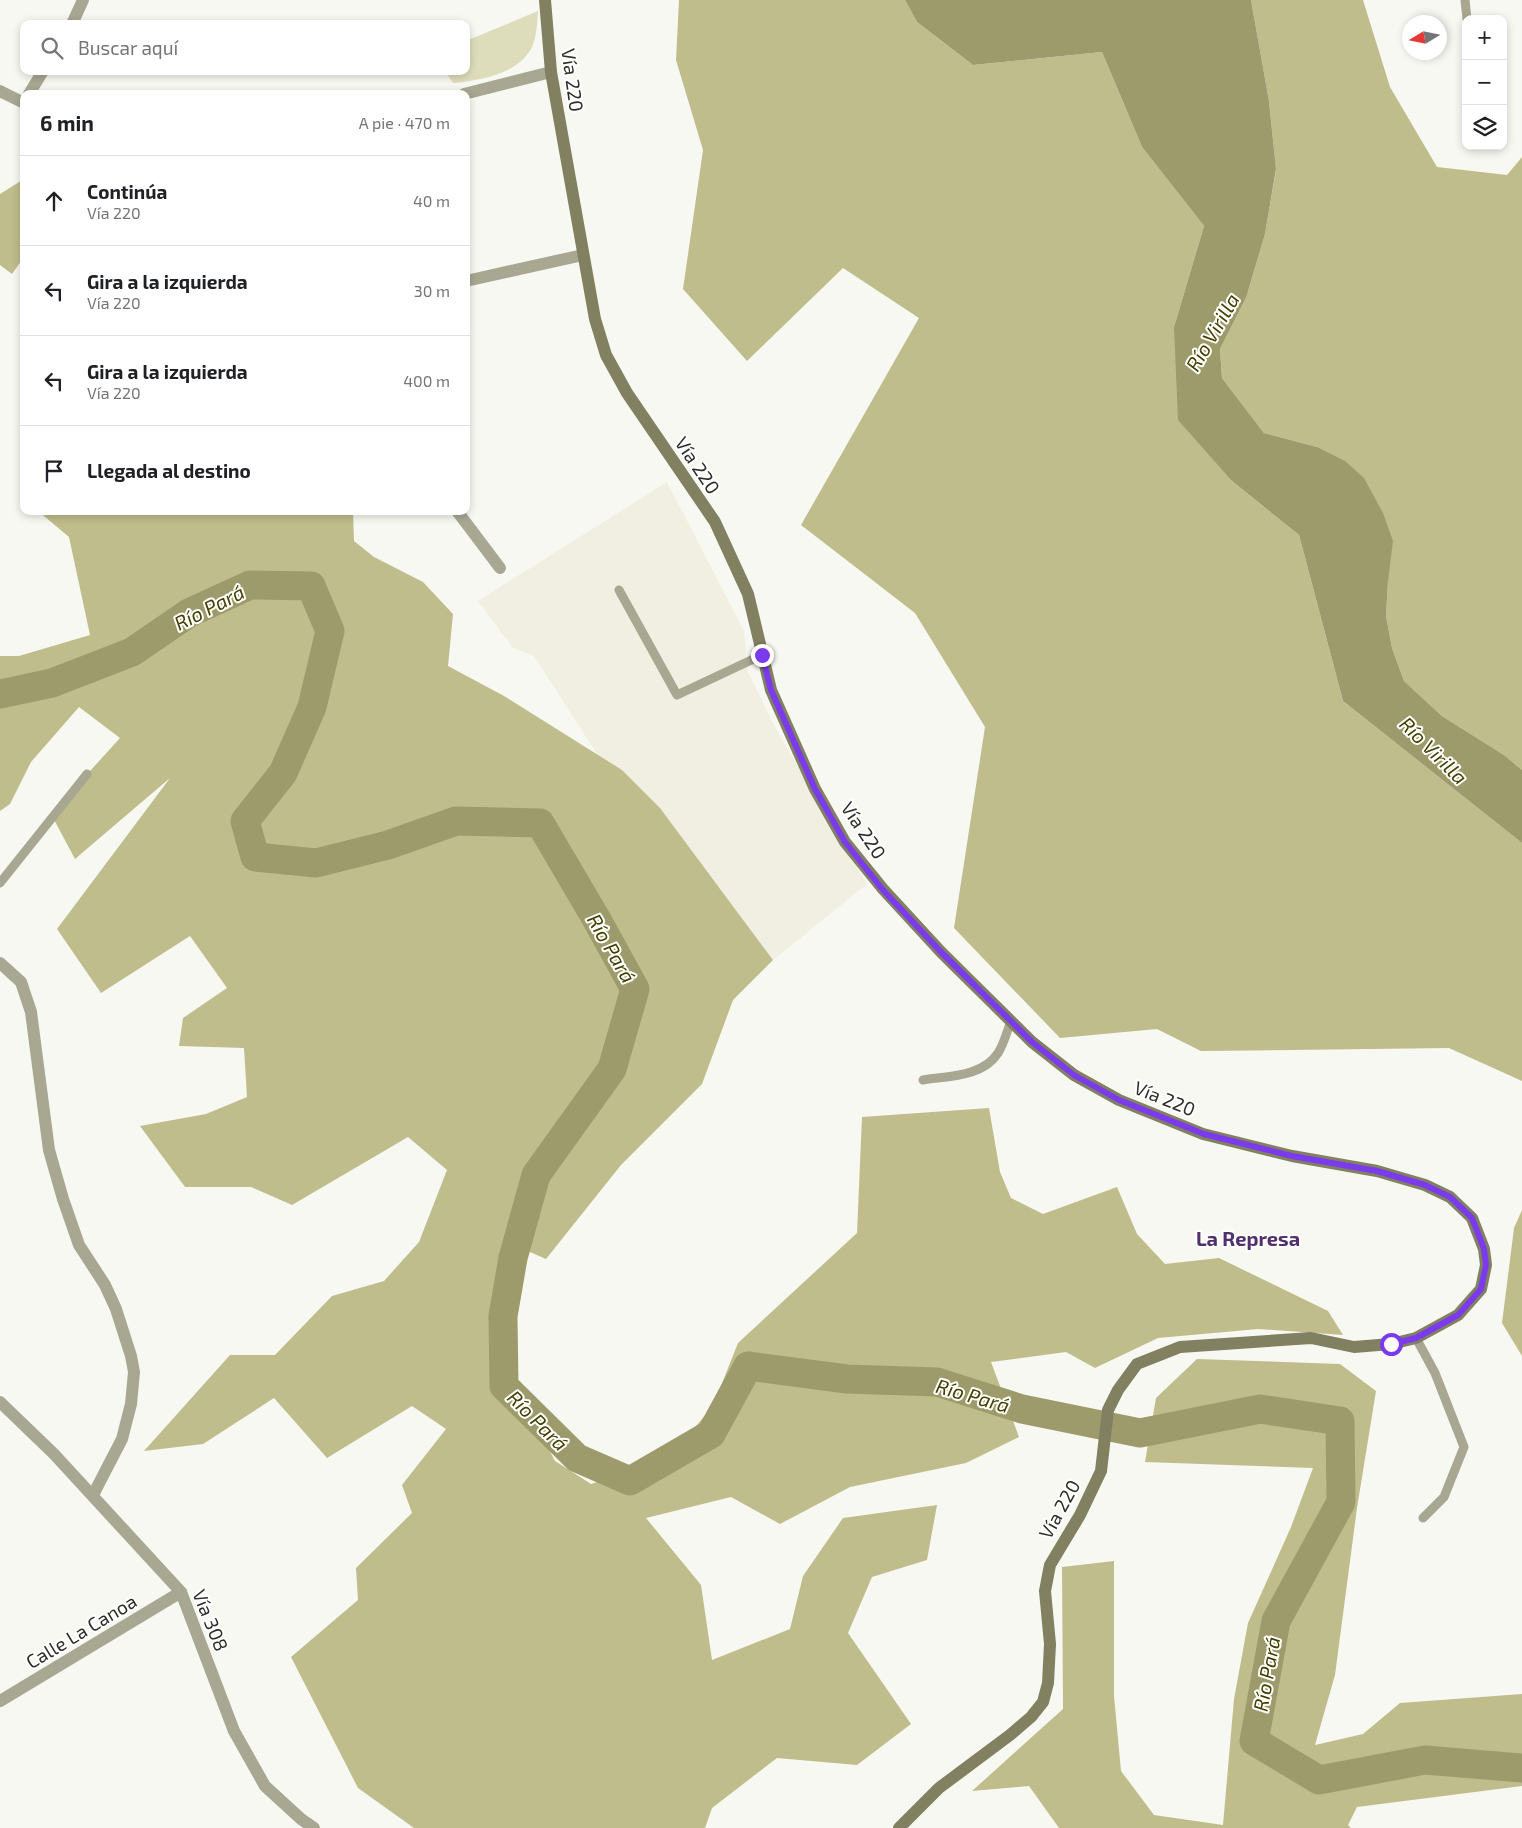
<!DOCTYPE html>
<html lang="es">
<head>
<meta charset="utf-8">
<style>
	:root { --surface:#fff; --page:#f6f6f6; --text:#202124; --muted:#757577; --line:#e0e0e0 }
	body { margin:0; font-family:"Exo 2",sans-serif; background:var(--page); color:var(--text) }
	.controls { position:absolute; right:15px; top:15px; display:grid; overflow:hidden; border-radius:10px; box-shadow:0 2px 8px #0003 }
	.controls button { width:45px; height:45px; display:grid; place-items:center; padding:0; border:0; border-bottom:1px solid var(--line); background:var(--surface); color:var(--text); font:25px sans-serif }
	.compass { position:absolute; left:1402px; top:15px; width:45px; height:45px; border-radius:50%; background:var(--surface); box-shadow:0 2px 8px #0003; rotate:260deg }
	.stop { position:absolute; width:15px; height:15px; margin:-11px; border:4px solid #7c3aed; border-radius:50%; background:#fff }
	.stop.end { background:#7c3aed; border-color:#fff; box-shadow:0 1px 5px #0008 }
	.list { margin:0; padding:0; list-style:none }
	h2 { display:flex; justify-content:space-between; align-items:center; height:65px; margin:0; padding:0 20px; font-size:21px }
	h2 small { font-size:16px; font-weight:400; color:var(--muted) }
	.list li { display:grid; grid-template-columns:32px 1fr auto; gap:15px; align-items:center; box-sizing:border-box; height:90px; padding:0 20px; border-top:1px solid var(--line) }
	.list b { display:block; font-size:19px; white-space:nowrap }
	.list p { margin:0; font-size:16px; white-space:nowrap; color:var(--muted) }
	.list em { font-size:16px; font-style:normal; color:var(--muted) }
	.icon { flex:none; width:28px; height:28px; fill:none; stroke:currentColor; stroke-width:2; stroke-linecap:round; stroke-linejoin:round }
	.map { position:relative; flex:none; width:1522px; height:1828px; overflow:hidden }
	.search { position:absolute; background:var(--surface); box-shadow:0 2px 8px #0003; left:20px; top:20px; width:450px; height:55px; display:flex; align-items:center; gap:12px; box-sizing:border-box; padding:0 18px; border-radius:10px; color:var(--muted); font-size:19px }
	.panel { position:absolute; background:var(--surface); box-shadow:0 2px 8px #0003; left:20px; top:90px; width:450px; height:425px; border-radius:10px }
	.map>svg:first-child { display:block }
	.built { fill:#f0efe1 }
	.green { fill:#deddbb }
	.forest { fill:#bfbd8c }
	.water { fill:#9d9b6b }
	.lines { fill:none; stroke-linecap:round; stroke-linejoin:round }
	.river { stroke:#9d9b6b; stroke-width:29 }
	.service { stroke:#a7a792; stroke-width:9 }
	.minor { stroke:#a7a792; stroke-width:12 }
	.tertiary { stroke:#a7a792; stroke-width:12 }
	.secondary { stroke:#818061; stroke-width:12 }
	.route { stroke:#7c3aed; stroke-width:6 }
	.labels { text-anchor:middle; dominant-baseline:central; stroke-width:4; stroke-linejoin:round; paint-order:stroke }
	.street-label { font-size:19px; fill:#2d2d2b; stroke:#fffffe }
	.water-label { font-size:20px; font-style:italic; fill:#454001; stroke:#fffffe }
	.neighbourhood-label { font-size:20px; font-weight:bold; fill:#50316b; stroke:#fffffe }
</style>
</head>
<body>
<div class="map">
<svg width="1522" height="1828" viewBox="0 0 1522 1828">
	<rect width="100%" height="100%" fill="#f8f8f2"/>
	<!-- built -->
	<path class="built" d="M667 482 744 631 748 672 776 729 867 884 773 960 660 808 622 770 599 757 534 656 513 648 478 601Z"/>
	<!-- green -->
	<path class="green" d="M538 11C537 25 537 43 527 55 511 75 477 81 453 83L445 71H466V41Z"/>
	<!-- forest -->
	<path class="forest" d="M679 0H905L917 22 973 65 1102 52 1142 147 1204 226 1174 327 1232 481 1299 535 1343 701 1522 843V1081L1449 1048 1201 1051 1157 1029 1060 1038 954 928 985 727 915 613 801 525 919 318 843 268 747 361 683 289 703 150 676 60Z
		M1251 0H1363L1390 87 1437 167 1507 175 1522 157V770L1504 755 1442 716 1404 681 1392 648 1386 616 1388 581 1317 447 1264 433 1222 378 1220 349 1246 298 1265 234 1276 170 1269 101Z
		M24 179V257L12 274 0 265V194Z
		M38 511H353L354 541 374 557 423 582 453 614 448 666 504 696 622 770 660 808 773 960 733 1000 702 1084 621 1165 546 1259 509 1243 510 1376 555 1461 591 1484 633 1471 696 1426 713 1406 738 1343 857 1233 862 1117 989 1108 1000 1172 1011 1198 1043 1214 1117 1187 1137 1234 1165 1264 1219 1258 1328 1311 1343 1335 1258 1329 1158 1338 1095 1368 1066 1352 991 1362 1019 1437 966 1463 850 1487 780 1524 731 1497 646 1518 701 1585 712 1660 790 1629 803 1576 843 1518 937 1505 927 1560 872 1577 848 1633 911 1724 857 1765 777 1758 712 1808 705 1828H414L358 1788 291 1657 358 1600 356 1568 412 1513 402 1485 446 1429 412 1406 327 1458 274 1398 203 1444 144 1451 230 1355H275L332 1296 384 1281 419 1242 447 1170 408 1137 292 1205 251 1187H185L140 1126 206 1114 247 1097 244 1048 179 1046 183 1018 227 988 190 936 101 993 57 929 170 778 75 859 51 814 120 738 79 707 31 762 10 804 0 811V656H19L90 635 69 537Z
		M1522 1210V1356L1502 1323 1514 1228Z
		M1197 1359 1340 1364 1376 1391 1357 1508 1335 1675 1315 1745 1363 1734 1400 1703 1522 1694V1786L1357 1807 1348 1825 1351 1828H1059L1029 1786 972 1791 1063 1709 1062 1567 1114 1561V1696L1121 1771 1154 1815 1223 1825 1234 1699 1248 1623 1291 1527 1313 1468 1145 1462 1156 1398Z"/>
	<!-- water -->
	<path class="water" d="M905 0H1251L1269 101 1276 169 1265 234 1246 298 1220 349 1222 378 1264 433 1317 447 1345 461 1364 478 1383 513 1393 541 1388 581 1386 616 1392 648 1404 681 1442 716 1504 755 1522 770V843L1343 701 1299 535 1232 481 1178 420 1174 327 1204 226 1142 147 1102 52 973 65 917 22Z"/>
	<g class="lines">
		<!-- river -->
		<path class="river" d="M0 694 52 683 132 652 189 613 250 585 311 586 330 631 312 707 283 773 245 821 255 857 316 863 388 845 456 821 540 823 597 920 635 989 612 1069 536 1175 513 1258 503 1316 504 1386 577 1458 630 1481 711 1434 748 1366 847 1379 937 1382 1022 1409 1140 1433 1260 1409 1340 1421 1341 1502 1276 1621 1254 1741 1319 1780 1425 1760 1522 1768"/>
		<!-- service -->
		<path class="service" d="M1465 0 1467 19
			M619 590 677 695 762 655
			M0 883 87 774
			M923 1080C947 1076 983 1077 998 1053 1004 1044 1007 1031 1011 1021
			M1416 1338 1435 1373 1464 1447 1444 1497 1423 1518"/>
		<!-- minor -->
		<path class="minor" d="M72 24 83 0
			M29 94 43 71
			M466 281 583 255
			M457 511 500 568
			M0 963 21 982 31 1012 49 1150 63 1199 79 1245 105 1285 116 1309 131 1356 134 1372 131 1404 122 1439 93 1495
			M0 1701 181 1592"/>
		<!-- tertiary -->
		<path class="tertiary" d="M0 91 24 103
			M464 94 551 72
			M0 1402 54 1454 181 1592 234 1731 265 1786 301 1819 314 1828"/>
		<!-- secondary -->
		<path class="secondary" d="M545 0 551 72 595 319 606 355 627 393 715 522 748 594 771 690 815 789 845 842 883 889 941 952 1032 1042 1074 1075 1119 1100 1203 1134 1292 1156 1377 1171 1425 1185 1450 1197 1472 1218 1484 1249 1486 1265 1481 1289 1458 1315 1416 1338 1391 1344 1354 1347 1311 1338 1180 1347 1137 1364 1118 1390 1108 1410 1101 1471 1080 1515 1050 1565 1045 1591 1050 1644 1048 1683 1043 1702 1031 1717 1010 1735 939 1788 899 1828"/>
	</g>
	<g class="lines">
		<!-- route -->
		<path class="route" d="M762 655 771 690 815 789 845 842 883 890 941 952 1032 1042 1074 1075 1119 1100 1204 1134 1292 1156 1377 1171 1425 1185 1450 1197 1472 1218 1484 1249 1486 1265 1481 1289 1458 1315 1416 1338 1391 1344"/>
	</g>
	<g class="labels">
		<!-- street labels -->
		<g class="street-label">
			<text transform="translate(573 80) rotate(82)">Vía 220</text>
			<text transform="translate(698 465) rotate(56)">Vía 220</text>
			<text transform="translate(864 830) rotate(56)">Vía 220</text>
			<text transform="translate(1165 1098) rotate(22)">Vía 220</text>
			<text transform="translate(1059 1509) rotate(-61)">Vía 220</text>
			<text transform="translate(211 1620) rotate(68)">Vía 308</text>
			<text transform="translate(81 1631) rotate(-31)">Calle La Canoa</text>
		</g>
		<!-- water labels -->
		<g class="water-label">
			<text transform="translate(1212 332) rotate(-60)">Río Virilla</text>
			<text transform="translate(209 607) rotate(-27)">Río Pará</text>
			<text transform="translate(1434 750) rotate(45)">Río Virilla</text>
			<text transform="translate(612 948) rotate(60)">Río Pará</text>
			<text transform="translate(973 1395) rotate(16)">Río Pará</text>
			<text transform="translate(538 1420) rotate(45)">Río Pará</text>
			<text transform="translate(1266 1674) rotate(-80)">Río Pará</text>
		</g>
		<!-- neighbourhood labels -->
		<g class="neighbourhood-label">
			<text x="1248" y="1238">La Represa</text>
		</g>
	</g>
</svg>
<div class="controls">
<button>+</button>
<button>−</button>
<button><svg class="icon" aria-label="layers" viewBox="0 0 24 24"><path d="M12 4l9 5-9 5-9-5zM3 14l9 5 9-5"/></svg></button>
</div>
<svg class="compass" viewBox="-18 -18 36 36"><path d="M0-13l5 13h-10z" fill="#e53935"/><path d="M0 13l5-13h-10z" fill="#757577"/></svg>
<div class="stop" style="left:1391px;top:1344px"></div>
<div class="stop end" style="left:762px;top:655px"></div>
<div class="search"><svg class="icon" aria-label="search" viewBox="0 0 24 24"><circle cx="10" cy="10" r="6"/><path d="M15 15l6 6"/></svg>Buscar aquí</div>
<section class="panel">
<h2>6 min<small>A pie · 470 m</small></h2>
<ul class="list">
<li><svg class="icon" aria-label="ahead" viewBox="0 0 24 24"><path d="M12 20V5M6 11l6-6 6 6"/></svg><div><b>Continúa</b><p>Vía 220</p></div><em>40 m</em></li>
<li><svg class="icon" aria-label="left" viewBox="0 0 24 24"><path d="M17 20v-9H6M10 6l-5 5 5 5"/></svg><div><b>Gira a la izquierda</b><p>Vía 220</p></div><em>30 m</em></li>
<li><svg class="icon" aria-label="left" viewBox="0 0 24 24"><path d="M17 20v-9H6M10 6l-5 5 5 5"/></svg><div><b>Gira a la izquierda</b><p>Vía 220</p></div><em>400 m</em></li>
<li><svg class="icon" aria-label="arrive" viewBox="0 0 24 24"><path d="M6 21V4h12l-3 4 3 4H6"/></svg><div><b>Llegada al destino</b></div></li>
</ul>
</section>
</div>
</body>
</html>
